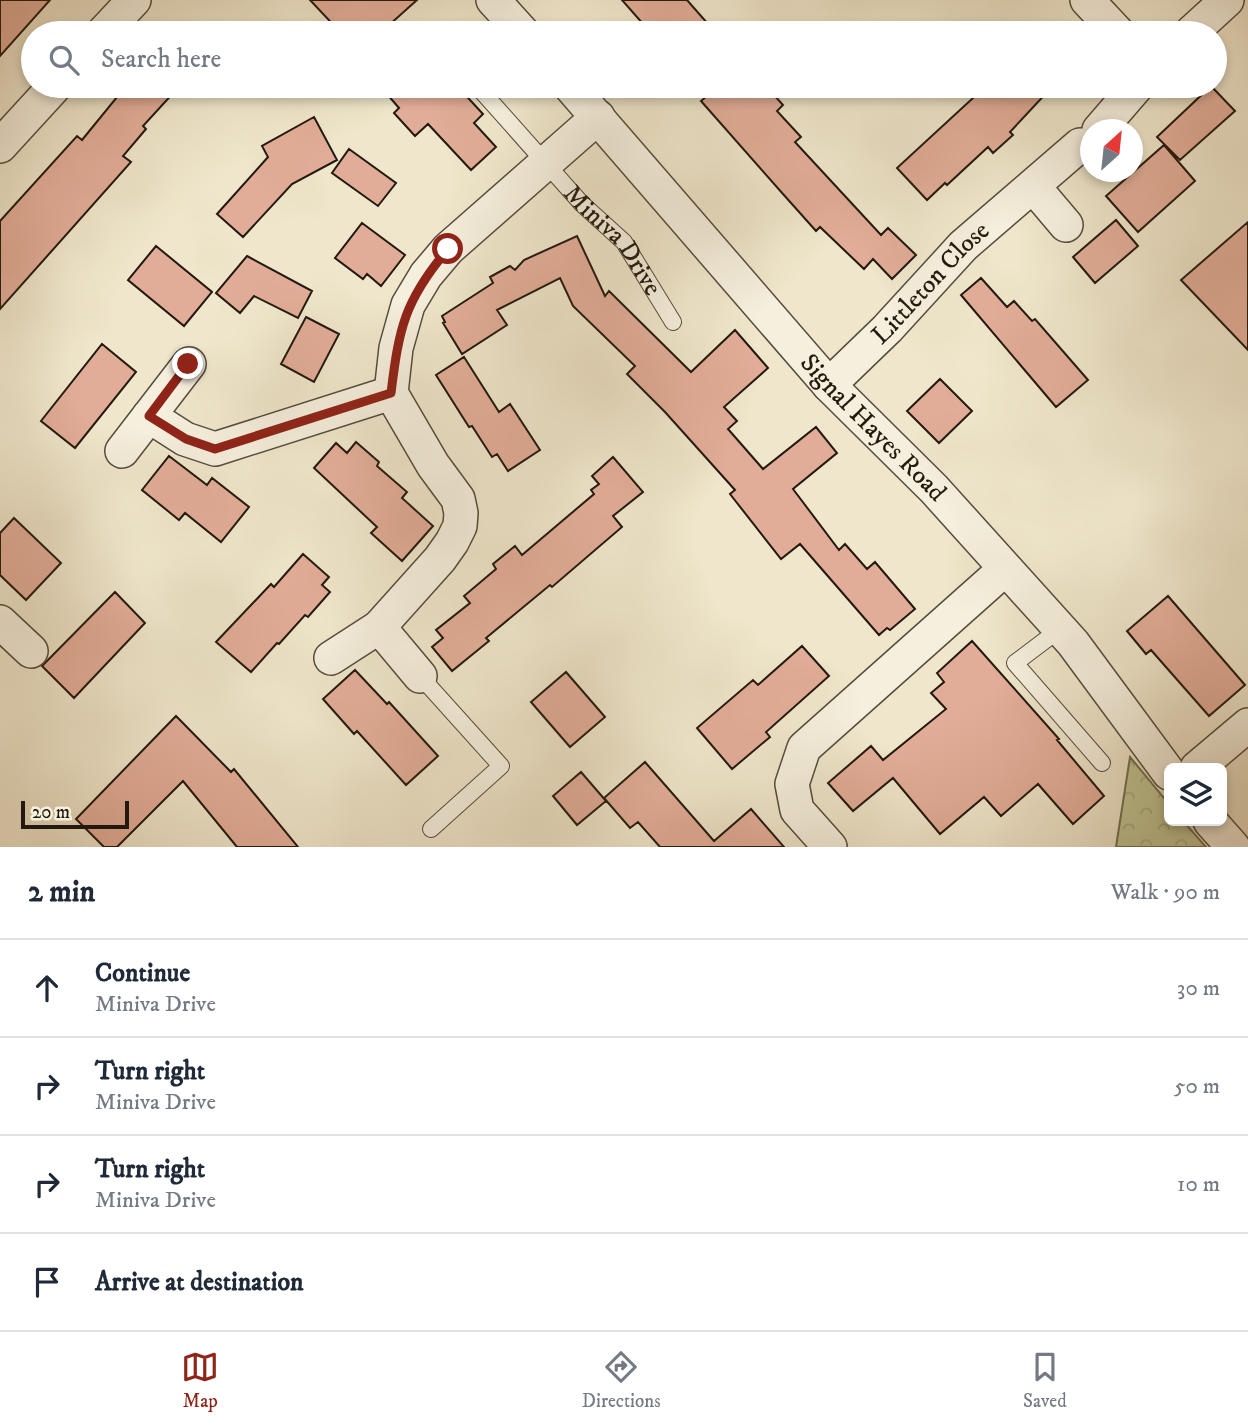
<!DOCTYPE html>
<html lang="en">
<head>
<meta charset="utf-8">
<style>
	:root { --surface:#fff; --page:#f6f6f7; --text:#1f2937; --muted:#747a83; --line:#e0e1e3; --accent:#8f2418 }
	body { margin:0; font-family:"IM FELL DW Pica",serif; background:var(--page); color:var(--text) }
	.controls { position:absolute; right:21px; bottom:21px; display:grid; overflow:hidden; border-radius:10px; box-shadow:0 4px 10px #0003 }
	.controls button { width:63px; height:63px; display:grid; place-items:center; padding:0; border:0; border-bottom:2px solid var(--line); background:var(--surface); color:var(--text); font:35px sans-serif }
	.compass { position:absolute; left:1080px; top:119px; width:63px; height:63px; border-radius:50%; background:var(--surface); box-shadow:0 4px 10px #0003; rotate:27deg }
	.scale { position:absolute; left:21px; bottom:18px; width:108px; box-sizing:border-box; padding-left:7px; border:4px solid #23190e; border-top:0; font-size:19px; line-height:24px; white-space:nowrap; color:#23190e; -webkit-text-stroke:5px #f5efdd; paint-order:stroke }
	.stop { position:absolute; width:21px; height:21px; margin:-16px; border:5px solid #8f2418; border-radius:50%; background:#fff }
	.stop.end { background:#8f2418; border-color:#fff; box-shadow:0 2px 7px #0008 }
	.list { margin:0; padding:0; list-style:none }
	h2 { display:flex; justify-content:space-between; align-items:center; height:91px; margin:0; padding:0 28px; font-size:30px }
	h2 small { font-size:23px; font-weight:400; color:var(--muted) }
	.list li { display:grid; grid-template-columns:46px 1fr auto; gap:21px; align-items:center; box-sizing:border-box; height:98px; padding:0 28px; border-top:2px solid var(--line) }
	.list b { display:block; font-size:26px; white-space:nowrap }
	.list p { margin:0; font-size:23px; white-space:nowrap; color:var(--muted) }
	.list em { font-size:23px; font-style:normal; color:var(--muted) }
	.icon { flex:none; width:38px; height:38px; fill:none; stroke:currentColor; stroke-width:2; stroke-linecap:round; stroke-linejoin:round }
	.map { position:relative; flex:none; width:1248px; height:847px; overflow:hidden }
	.search { position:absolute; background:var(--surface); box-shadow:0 4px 10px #0003; left:21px; right:21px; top:21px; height:77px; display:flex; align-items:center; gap:18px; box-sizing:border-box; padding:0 24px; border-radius:38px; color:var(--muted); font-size:26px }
	.sheet { height:483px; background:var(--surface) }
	nav { display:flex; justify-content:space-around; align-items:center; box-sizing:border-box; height:98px; border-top:2px solid var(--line); background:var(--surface); font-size:19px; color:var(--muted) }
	nav a { display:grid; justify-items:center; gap:4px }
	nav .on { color:var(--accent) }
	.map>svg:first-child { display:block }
	.park { fill:url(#park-crowns); stroke:#716e50; stroke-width:2 }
	.building { fill:#e2ad98; stroke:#23190e; stroke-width:2 }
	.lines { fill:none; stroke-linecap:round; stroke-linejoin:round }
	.service-casing { stroke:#564c3d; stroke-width:18 }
	.minor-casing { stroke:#564c3d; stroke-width:36 }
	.service { stroke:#f5efdd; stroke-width:16 }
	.minor { stroke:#f5efdd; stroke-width:33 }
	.route { stroke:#8f2418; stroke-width:9 }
	.labels { text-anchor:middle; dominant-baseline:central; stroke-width:5; stroke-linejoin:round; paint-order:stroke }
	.street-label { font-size:26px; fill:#23190e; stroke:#f5efdd }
</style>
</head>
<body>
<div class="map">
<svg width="1248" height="847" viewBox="0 0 1248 847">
	<defs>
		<pattern id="park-crowns" width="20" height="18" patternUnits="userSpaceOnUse" patternTransform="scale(1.75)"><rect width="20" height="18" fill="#bfc393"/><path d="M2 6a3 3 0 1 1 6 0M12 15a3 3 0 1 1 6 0" fill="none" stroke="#a4a77e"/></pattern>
	</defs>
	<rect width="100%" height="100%" fill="#efe6cb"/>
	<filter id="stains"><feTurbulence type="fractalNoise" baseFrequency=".00286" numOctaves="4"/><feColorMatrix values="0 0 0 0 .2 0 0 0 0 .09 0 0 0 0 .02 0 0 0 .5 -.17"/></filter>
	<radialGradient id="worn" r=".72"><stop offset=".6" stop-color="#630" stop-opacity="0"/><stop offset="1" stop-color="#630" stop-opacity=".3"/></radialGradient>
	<!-- park -->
	<path class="park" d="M1130 757 1169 804V821H1183L1206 847H1116Z"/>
	<!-- building -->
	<path class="building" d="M0 0H50L0 56Z
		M310 0H417L388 26 395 33H341Z
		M622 0H687L716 33H651Z
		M126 86H173L177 89 143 126 146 129 123 156 131 162 0 309V221L77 136 82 140Z
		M380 86H457L483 114 474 123 496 147 471 170 428 124 415 136 394 113 399 108Z
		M719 86H766L783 105 777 111 801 137 795 142 881 235 888 228 916 255 892 279 873 259 864 269 820 227 816 231 783 194 701 101Z
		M986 86H1049L1051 88 1010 132 1013 135 993 153 988 147 947 185 945 183 927 200 897 168Z
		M1211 86 1235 111 1180 160 1157 137Z
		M314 117 337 160 292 184 243 237 217 214 268 157 262 146Z
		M1164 145 1195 181 1138 232 1106 196Z
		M349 149 396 183 378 206 332 173Z
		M1116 220 1138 246 1095 283 1073 257Z
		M1248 222V350L1181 280Z
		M362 223 405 255 381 286 367 274 363 279 335 258Z
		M577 236 605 296 609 291 691 372 735 330 768 368 724 407 737 421 728 429 763 469 816 427 837 453 793 489 839 550 845 544 867 569 875 562 915 609 890 630 887 628 879 635 800 544 781 559 730 494 735 490 665 412 627 374 635 366 573 306 560 278 497 310 507 325 462 354 443 323 445 322 442 316 493 283 490 277 510 266 515 270 524 260Z
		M156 246 212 292 184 326 128 280Z
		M247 256 312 291 298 318 254 296 240 313 216 293Z
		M981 278 1007 307 1014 301 1032 321 1035 319 1088 380 1056 407 961 295Z
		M306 317 339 334 314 382 281 364Z
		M102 344 136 372 75 448 41 421Z
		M464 357 499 412 510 404 540 450 508 471 497 454 492 457 472 426 469 427 436 375Z
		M940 379 972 411 939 443 907 411Z
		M356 442 379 462 377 466 407 492 402 498 433 526 402 561 371 533 377 527 314 468 336 443 347 453Z
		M169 456 207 485 212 478 249 507 221 542 185 513 179 520 142 490Z
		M613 457 643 492 613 516 622 527 552 587 550 585 486 638 489 641 452 671 432 647 443 638 436 630 470 603 464 596 496 569 493 564 515 546 522 555 594 494 591 490 599 484 592 476Z
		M14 518 61 563 26 600 0 575V533Z
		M303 554 329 577 322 585 330 592 308 617 305 615 279 644 277 643 251 672 216 642 271 584 274 587Z
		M115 592 145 623 74 698 42 666Z
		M1168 596 1245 685 1209 716 1151 650 1146 654 1127 631Z
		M972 641 1059 739 1057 740 1104 796 1073 824 1038 784 1001 816 984 797 940 834 893 778 853 811 828 783 871 746 883 760 946 709 931 693 944 682 937 673Z
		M802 646 829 676 766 732 770 737 732 769 697 728 753 680 758 685Z
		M355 670 387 704 389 702 438 756 406 785 357 731 354 734 323 699Z
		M566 672 605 717 570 747 531 702Z
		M176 716 231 772 234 769 298 847H237L183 781 117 847H104L76 819Z
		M645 762 714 841 751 809 784 847H660L638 822 630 828 604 798Z
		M581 772 606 801 577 825 553 796Z"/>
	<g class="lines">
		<defs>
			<g id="service">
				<path id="s1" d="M477 86 582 204 624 242 673 322"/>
				<path d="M1060 629 1015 663 1102 763"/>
				<path d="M420 676 501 766 431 829"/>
			</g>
			<g id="minor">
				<path d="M493 0 523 33"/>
				<path d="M1087 0 1118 33"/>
				<path d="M103 33 134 0"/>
				<path d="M1191 33 1227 0"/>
				<path id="s2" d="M570 86 829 385 934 489 1073 643 1169 773"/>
				<path d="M1099 130 1137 86"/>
				<path d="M0 146 55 86"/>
				<path d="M1033 186 1066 225"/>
				<path id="s3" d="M829 385 887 329 963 246 1080 145"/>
				<path d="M149 416 185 439 215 449 391 393"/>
				<path d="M122 451 189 364"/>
				<path d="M0 622 31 651"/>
				<path d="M379 627 420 676"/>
				<path d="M331 658 379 627 440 559 452 542 460 526 461 513 458 499 433 465 391 393 396 348 408 305 426 275 448 249 598 117"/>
				<path d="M1197 768 1248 725"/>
				<path d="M1210 821 1233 847"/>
				<path d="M830 847 797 810 792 784 804 748 1005 569"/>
			</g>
		</defs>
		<!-- service casing -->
		<use href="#service" class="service-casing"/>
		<!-- minor casing -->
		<use href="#minor" class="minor-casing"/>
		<!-- service -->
		<use href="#service" class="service"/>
		<!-- minor -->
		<use href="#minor" class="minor"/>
	</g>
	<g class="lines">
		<!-- route -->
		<path class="route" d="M188 364 149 416 186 439 215 449 391 393C399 327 405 300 448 249"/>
	</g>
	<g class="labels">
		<!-- street labels -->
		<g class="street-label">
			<text stroke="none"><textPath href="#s1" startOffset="206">Miniva Drive</textPath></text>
			<text stroke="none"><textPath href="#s3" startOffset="144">Littleton Close</textPath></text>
			<text stroke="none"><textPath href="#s2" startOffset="457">Signal Hayes Road</textPath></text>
		</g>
	</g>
	<rect width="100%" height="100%" filter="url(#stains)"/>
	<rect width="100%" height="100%" fill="url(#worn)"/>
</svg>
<div class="controls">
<button><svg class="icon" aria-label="layers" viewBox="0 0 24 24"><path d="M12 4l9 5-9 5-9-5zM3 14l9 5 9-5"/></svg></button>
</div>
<svg class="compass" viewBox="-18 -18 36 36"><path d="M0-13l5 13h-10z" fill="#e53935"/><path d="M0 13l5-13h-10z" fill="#747a83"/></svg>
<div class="scale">20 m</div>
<div class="stop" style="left:448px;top:249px"></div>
<div class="stop end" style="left:188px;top:364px"></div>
<div class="search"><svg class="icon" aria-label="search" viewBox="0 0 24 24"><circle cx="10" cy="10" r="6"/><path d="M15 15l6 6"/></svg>Search here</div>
</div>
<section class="sheet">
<h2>2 min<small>Walk · 90 m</small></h2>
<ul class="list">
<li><svg class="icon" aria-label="ahead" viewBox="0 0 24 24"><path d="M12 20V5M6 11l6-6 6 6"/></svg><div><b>Continue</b><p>Miniva Drive</p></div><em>30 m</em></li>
<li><svg class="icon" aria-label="right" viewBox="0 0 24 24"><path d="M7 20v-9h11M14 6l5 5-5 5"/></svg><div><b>Turn right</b><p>Miniva Drive</p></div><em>50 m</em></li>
<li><svg class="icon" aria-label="right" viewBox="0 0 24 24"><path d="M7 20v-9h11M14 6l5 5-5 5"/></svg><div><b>Turn right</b><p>Miniva Drive</p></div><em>10 m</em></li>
<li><svg class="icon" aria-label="arrive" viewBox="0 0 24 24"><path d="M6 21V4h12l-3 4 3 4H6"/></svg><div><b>Arrive at destination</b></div></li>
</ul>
</section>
<nav>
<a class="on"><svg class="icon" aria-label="map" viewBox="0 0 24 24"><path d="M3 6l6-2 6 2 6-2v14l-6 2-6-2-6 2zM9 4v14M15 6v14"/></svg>Map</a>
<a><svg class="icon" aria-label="directions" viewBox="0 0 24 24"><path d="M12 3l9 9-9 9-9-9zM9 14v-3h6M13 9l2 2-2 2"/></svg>Directions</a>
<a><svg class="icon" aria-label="saved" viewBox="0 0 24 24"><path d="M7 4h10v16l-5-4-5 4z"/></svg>Saved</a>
</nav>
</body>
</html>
